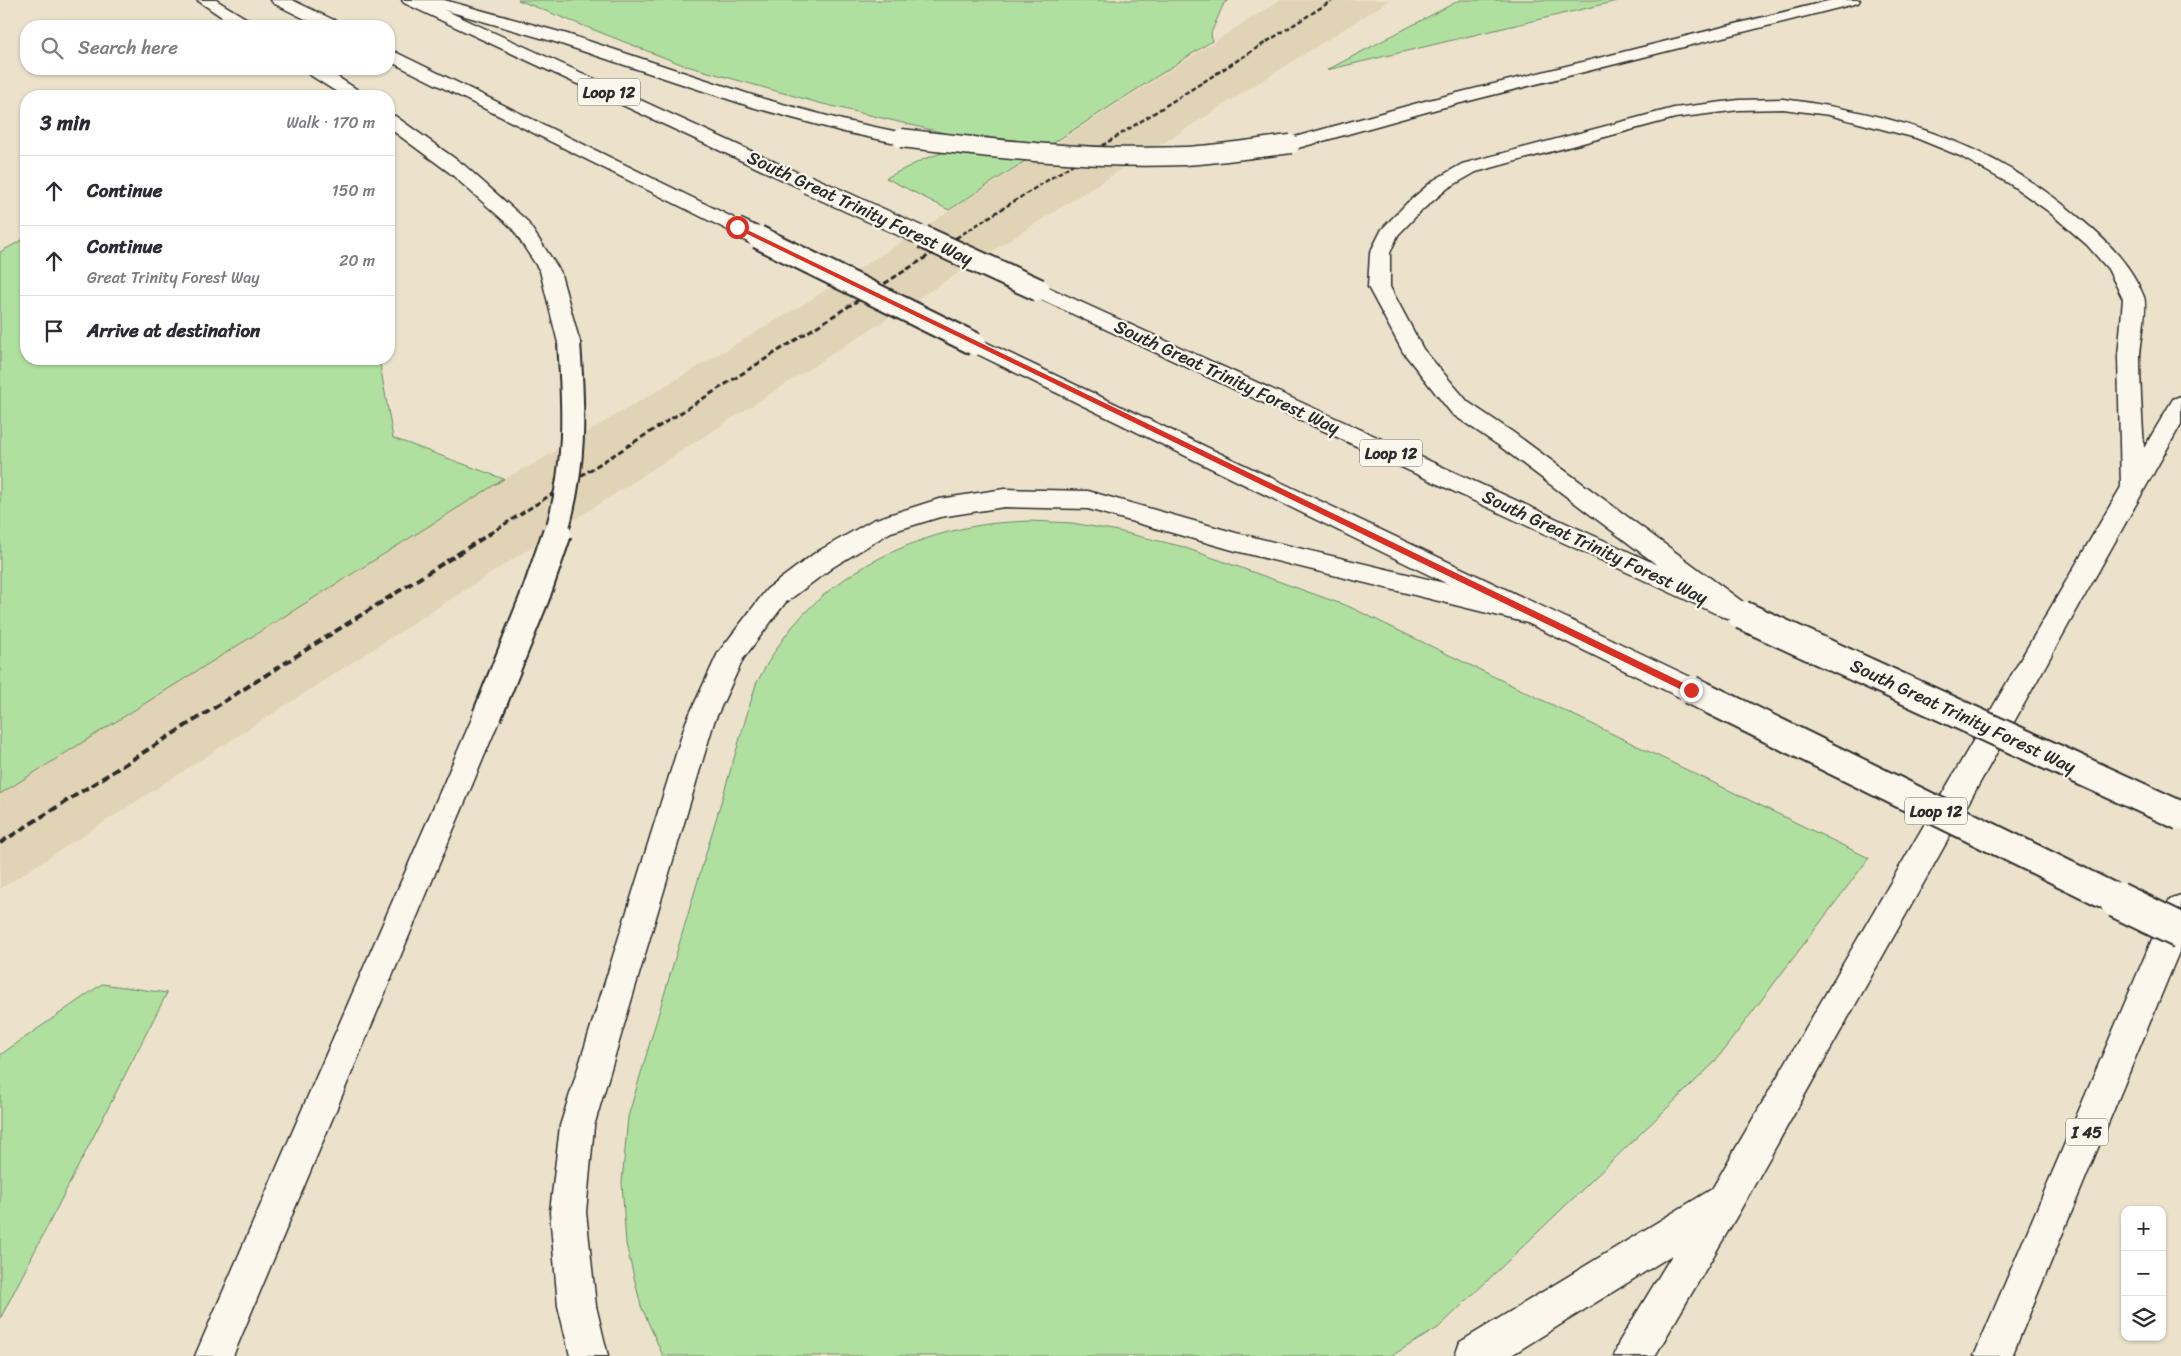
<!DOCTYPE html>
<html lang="en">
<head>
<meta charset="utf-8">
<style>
	:root { --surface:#fff; --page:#f7f7f7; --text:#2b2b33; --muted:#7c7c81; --line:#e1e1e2 }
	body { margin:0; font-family:Sriracha,sans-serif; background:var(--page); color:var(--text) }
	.controls { position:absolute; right:15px; bottom:15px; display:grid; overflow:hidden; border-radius:10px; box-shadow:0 1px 4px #0004 }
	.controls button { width:45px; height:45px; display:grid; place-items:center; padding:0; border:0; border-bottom:1px solid var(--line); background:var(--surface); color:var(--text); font:25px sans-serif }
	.stop { position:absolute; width:15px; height:15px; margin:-11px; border:4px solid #d93025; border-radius:50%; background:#fff }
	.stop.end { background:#d93025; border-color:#fff; box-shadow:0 1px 5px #0008 }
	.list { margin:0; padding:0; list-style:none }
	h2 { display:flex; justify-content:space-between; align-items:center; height:65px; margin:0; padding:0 20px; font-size:21px }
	h2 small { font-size:16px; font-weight:400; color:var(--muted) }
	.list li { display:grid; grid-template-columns:32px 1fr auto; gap:15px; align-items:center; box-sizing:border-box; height:70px; padding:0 20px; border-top:1px solid var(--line) }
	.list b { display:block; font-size:19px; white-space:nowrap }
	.list p { margin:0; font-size:16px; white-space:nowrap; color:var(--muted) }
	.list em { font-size:16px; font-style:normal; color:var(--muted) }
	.icon { flex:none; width:28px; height:28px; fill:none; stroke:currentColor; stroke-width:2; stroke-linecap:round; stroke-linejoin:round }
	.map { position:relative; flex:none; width:2181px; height:1356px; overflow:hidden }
	.search { position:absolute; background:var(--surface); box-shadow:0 1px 4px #0004; left:20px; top:20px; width:375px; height:55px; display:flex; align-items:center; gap:12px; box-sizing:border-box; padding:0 18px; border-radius:20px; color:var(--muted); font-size:19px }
	.panel { position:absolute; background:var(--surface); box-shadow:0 1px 4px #0004; left:20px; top:90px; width:375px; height:275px; border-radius:20px }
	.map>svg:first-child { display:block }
	.built { fill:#e1d3b5 }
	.green { fill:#b0e0a0; stroke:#6e8666 }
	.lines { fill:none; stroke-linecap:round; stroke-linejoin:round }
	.primary-casing { stroke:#2b2b2b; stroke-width:3 }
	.highway-casing { stroke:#2b2b2b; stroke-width:3 }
	.primary { fill:#fbf7ec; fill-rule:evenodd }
	.highway { fill:#fbf7ec; fill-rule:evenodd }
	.rail-far2 { stroke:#2b2b2b; stroke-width:2.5; stroke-dasharray:5 2.5; stroke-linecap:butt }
	.rail-far1 { stroke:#2b2b2b; stroke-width:3; stroke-dasharray:6 3; stroke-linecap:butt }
	.rail { stroke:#2b2b2b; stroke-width:4; stroke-dasharray:8 4; stroke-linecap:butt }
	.primary-bridge-far3-casing { stroke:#2b2b2b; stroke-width:21; stroke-linecap:butt }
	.primary-bridge-far2-casing { stroke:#2b2b2b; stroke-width:26; stroke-linecap:butt }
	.primary-bridge-far1-casing { stroke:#2b2b2b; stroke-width:32; stroke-linecap:butt }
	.primary-bridge-casing { stroke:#2b2b2b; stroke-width:39; stroke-linecap:butt }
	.highway-bridge-far2-casing { stroke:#2b2b2b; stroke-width:21; stroke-linecap:butt }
	.highway-bridge-far1-casing { stroke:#2b2b2b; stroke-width:26; stroke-linecap:butt }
	.highway-bridge-casing { stroke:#2b2b2b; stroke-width:32; stroke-linecap:butt }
	.primary-bridge-far3 { stroke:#fbf7ec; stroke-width:18 }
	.primary-bridge-far2 { stroke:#fbf7ec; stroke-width:22 }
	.primary-bridge-far1 { stroke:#fbf7ec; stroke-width:28 }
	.primary-bridge { stroke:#fbf7ec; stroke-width:35 }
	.highway-bridge-far2 { stroke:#fbf7ec; stroke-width:18 }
	.highway-bridge-far1 { stroke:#fbf7ec; stroke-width:22 }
	.highway-bridge { stroke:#fbf7ec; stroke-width:28 }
	.route { fill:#d93025 }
	.labels { text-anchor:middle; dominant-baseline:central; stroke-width:4.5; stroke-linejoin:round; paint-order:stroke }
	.shield { fill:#fbf7ec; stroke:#696865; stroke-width:1 }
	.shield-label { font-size:16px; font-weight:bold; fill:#2b2b2b }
	.street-label { font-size:18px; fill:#2b2b2b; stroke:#fbf7ec }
</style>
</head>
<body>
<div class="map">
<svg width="2181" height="1356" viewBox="0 0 2181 1356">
	<rect width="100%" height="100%" fill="#ece2cc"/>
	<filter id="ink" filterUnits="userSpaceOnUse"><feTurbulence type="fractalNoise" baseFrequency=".02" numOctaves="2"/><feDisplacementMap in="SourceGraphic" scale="10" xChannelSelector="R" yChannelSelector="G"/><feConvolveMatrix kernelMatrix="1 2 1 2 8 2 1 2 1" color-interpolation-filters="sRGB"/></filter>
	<g filter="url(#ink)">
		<!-- built -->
		<path class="built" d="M1280 0H1390L1011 239 0 889V794L504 479 535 463 804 304Z"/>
		<!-- green -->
		<path class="green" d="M518 0H1229L1224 3 1211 33 1212 41 949 210 886 178 924 159 989 137 953 135 819 103 683 65Z
			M1460 0H1621L1327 70Z
			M26 238V359H379L393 438 504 479 0 794V252Z
			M1030 521 1072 523 1113 530 1180 546 1350 607 1869 858 1713 1064 1438 1328 1391 1356H663L641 1306 626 1244 622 1182 628 1117 756 684C767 664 778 644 793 626 840 569 916 534 988 524 1002 522 1016 522 1030 521Z
			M102 984 167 993 0 1319V1055Z"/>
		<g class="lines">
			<defs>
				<path id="primary" d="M271 0H292L338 22 340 26H319L273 3Z
					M402 0H423L814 180 817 184 814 188 807 190 800 188 404 3Z
					M389 49 744 223 747 227 744 231 737 233 730 231 389 61Z
					M1039 283 1739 602 1743 609 1739 616 1730 619 1721 616 1032 295 1028 290 1032 285Z
					M975 337 1701 682 1705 690 1701 698 1691 701 1681 698 967 349 964 344 967 339Z"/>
				<path id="highway" d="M197 0H216L252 22 254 26H235Z
					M418 0H444L567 34 764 99 846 121 908 134 910 138 908 142 901 144 844 132 752 107 555 42 420 3Z
					M1832 0H1860L1858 3 1437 109 1298 148 1291 150 1284 148 1282 144 1284 140 1425 101Z
					M304 69H325L361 92 364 96H343L307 73Z
					M1783 99C1898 114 1994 144 2083 221 2108 242 2132 266 2144 297 2148 308 2140 344 2140 357 2140 388 2142 418 2144 448L2173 399 2181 396V424L1738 1214 1655 1356H1614L1619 1342 1672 1255 1510 1356H1455L1460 1342 1712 1189 2121 487 2118 357 2123 299 2108 269 2087 245 2048 211 2010 184 1960 156 1916 138 1829 115 1783 109 1739 110 1675 118 1476 172 1448 188 1421 211 1398 235 1390 253V287L1423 349 1468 402 1514 433 1751 608 1755 615 1751 622 1742 625 1733 622 1498 445 1452 414 1403 352 1368 287 1370 253 1382 229 1407 203 1434 180 1462 164 1674 108 1739 100Z
					M389 115 395 116 464 165 526 220 560 271 580 343 577 348 569 350 561 348 558 343 540 271 512 228 450 173 389 128Z
					M1004 489 1088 491 1236 533 1532 604 1541 607 1545 614 1541 621 1532 624 1236 551 1088 509 1004 507 940 517 891 532 833 567 785 603 743 659 714 722 594 1126 586 1212 596 1306 608 1356H570L558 1306 550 1212 560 1126 686 722 718 653 767 589 815 553 873 520 939 499Z
					M487 704 497 708 501 716 233 1356H195L473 716 477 708Z
					M2181 895V947L2012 1356H1974L2165 909 2170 899Z"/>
			</defs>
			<!-- primary casing -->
			<use href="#primary" class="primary-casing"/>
			<!-- highway casing -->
			<use href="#highway" class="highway-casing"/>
			<!-- primary -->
			<use href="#primary" class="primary"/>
			<!-- highway -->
			<use href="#highway" class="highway"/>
			<!-- rail-far2 -->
			<path class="rail-far2" d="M956 238 1333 0"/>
			<!-- rail-far1 -->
			<path class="rail-far1" d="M489 534 958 237"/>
			<!-- rail -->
			<path class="rail" d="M0 843 491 533"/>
			<defs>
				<path id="primary-bridge-far3" d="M807 184 926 238
					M737 227 760 238"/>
				<path id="primary-bridge-far2" d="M758 237 975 344
					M923 237 1039 290"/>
				<path id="primary-bridge-far1" d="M1742 615 2181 816
					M1691 690 2120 901"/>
				<path id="primary-bridge" d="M2117 900 2181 931"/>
				<path id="highway-bridge-far2" d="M901 138C995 149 1090 160 1185 156 1221 154 1256 148 1291 144"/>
				<path id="highway-bridge-far1" d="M556 534C576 466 574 412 569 343"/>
				<path id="highway-bridge" d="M487 716 536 594 557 533"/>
			</defs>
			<!-- primary-bridge-far3 casing -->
			<use href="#primary-bridge-far3" class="primary-bridge-far3-casing"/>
			<!-- primary-bridge-far2 casing -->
			<use href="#primary-bridge-far2" class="primary-bridge-far2-casing"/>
			<!-- primary-bridge-far1 casing -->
			<use href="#primary-bridge-far1" class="primary-bridge-far1-casing"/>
			<!-- primary-bridge casing -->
			<use href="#primary-bridge" class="primary-bridge-casing"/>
			<!-- highway-bridge-far2 casing -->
			<use href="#highway-bridge-far2" class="highway-bridge-far2-casing"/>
			<!-- highway-bridge-far1 casing -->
			<use href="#highway-bridge-far1" class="highway-bridge-far1-casing"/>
			<!-- highway-bridge casing -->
			<use href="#highway-bridge" class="highway-bridge-casing"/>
			<!-- primary-bridge-far3 -->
			<use href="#primary-bridge-far3" class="primary-bridge-far3"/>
			<!-- primary-bridge-far2 -->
			<use href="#primary-bridge-far2" class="primary-bridge-far2"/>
			<!-- primary-bridge-far1 -->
			<use href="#primary-bridge-far1" class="primary-bridge-far1"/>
			<!-- primary-bridge -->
			<use href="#primary-bridge" class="primary-bridge"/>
			<!-- highway-bridge-far2 -->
			<use href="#highway-bridge-far2" class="highway-bridge-far2"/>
			<!-- highway-bridge-far1 -->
			<use href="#highway-bridge-far1" class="highway-bridge-far1"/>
			<!-- highway-bridge -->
			<use href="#highway-bridge" class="highway-bridge"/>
		</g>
	</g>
	<!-- route -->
	<path class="route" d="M737 225 1694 688 1695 690 1691 694 1688 693 735 228Z"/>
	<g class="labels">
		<!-- shield labels -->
		<g class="shield">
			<rect x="578" y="78.5" width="62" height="27" rx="4"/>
			<rect x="1360" y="439.5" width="62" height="27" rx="4"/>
			<rect x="1905" y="797.5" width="62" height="27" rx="4"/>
			<rect x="2066" y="1118.5" width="42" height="27" rx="4"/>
		</g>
		<g class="shield-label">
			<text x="609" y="92">Loop 12</text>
			<text x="1391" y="453">Loop 12</text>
			<text x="1936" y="811">Loop 12</text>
			<text x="2087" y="1132">I 45</text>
		</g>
		<!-- street labels -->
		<g class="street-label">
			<text transform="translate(860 208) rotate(25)">South Great Trinity Forest Way</text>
			<text transform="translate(1227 377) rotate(25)">South Great Trinity Forest Way</text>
			<text transform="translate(1595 547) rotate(25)">South Great Trinity Forest Way</text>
			<text transform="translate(1963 716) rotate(25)">South Great Trinity Forest Way</text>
		</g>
	</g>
</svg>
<div class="controls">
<button>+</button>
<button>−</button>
<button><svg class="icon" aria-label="layers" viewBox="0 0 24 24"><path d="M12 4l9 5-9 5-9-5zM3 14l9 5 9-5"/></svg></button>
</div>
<div class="stop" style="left:737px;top:227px"></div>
<div class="stop end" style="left:1691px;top:690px"></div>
<div class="search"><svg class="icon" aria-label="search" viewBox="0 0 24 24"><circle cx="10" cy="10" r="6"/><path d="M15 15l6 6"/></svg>Search here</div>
<section class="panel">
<h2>3 min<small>Walk · 170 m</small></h2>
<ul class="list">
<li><svg class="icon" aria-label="ahead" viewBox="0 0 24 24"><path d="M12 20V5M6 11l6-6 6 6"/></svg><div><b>Continue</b></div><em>150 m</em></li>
<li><svg class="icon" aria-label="ahead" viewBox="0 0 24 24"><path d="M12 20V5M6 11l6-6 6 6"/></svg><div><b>Continue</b><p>Great Trinity Forest Way</p></div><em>20 m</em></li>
<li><svg class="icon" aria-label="arrive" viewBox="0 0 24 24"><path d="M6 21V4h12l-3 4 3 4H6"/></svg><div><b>Arrive at destination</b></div></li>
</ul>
</section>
</div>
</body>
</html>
